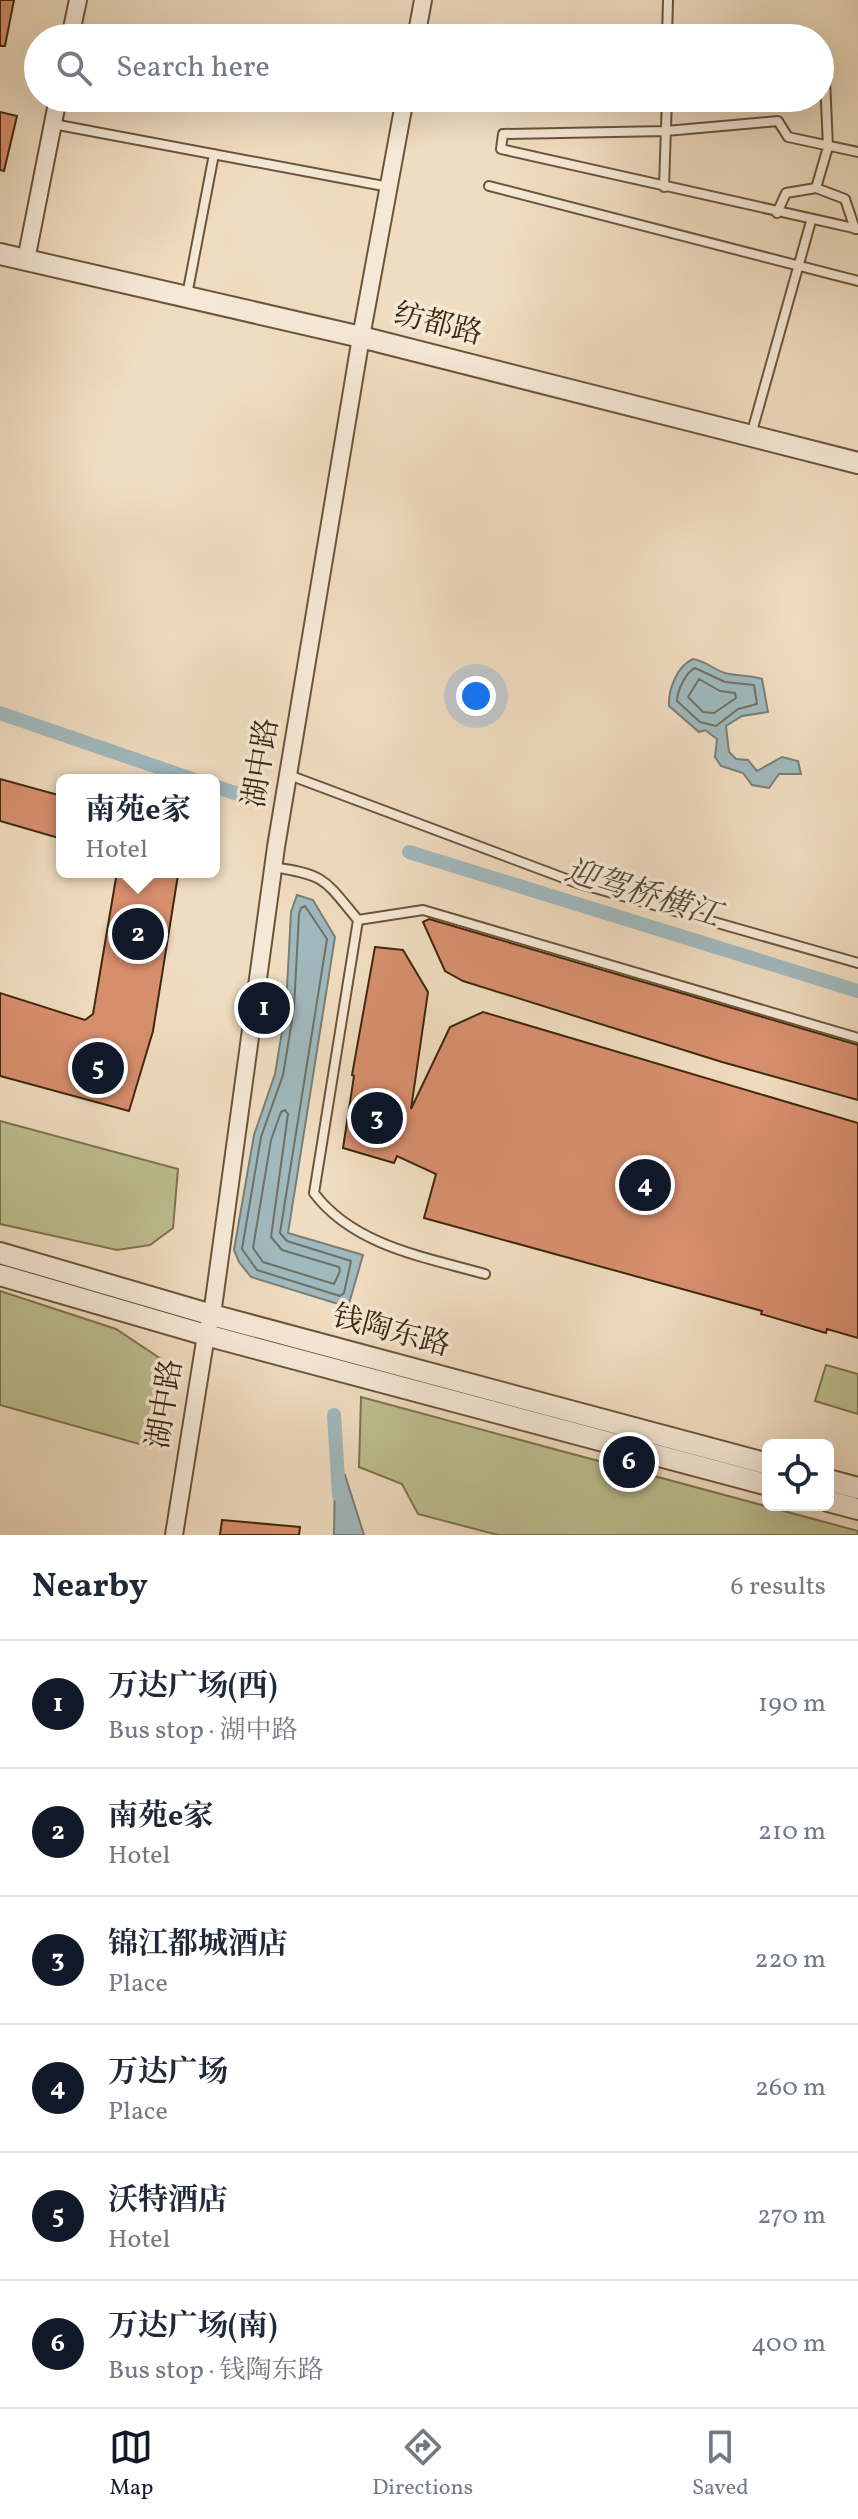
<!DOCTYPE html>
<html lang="en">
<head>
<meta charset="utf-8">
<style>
	:root { --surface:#fff; --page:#f2f2f3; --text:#1f2937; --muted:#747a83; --line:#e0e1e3; --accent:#111827 }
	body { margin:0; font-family:Vollkorn,"Noto Serif SC",serif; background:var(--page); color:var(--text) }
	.controls { position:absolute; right:24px; bottom:24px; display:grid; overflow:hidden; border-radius:12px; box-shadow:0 8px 32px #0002 }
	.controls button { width:72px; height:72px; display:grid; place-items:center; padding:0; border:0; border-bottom:2px solid var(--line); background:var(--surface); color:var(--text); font:40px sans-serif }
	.you { position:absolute; left:476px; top:696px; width:28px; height:28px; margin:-20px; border:6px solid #fff; border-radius:50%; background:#1a73e8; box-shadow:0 0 0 12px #1a73e833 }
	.badge { display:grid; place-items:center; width:52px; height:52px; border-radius:50%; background:var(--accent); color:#fff; font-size:26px; font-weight:700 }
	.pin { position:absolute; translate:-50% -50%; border:4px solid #fff; box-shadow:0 2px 8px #0006 }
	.popup { position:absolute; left:56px; top:774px; width:164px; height:104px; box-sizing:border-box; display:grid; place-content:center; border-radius:12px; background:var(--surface); filter:drop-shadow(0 2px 6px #0005); font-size:26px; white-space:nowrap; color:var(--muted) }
	.popup b { font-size:30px; color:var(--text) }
	.popup::after { content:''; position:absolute; left:50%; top:100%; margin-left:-16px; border:16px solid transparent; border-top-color:var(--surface) }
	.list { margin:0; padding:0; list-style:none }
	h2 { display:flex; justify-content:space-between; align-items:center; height:104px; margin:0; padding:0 32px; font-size:34px }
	h2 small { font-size:26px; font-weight:400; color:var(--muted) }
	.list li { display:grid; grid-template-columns:52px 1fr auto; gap:24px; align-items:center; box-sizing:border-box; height:128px; padding:0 32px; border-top:2px solid var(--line) }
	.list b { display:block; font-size:30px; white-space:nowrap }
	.list p { margin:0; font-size:26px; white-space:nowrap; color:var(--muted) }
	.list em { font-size:26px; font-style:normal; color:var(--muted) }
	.icon { flex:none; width:44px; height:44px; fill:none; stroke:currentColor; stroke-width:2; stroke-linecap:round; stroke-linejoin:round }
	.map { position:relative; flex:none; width:858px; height:1535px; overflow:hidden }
	.search { position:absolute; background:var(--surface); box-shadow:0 8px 32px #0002; left:24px; right:24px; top:24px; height:88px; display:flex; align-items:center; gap:20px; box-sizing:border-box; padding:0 28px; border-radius:44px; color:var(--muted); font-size:30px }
	.sheet { height:872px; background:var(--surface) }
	nav { display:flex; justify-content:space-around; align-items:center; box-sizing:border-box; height:112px; border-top:2px solid var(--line); background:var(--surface); font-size:22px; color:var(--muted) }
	nav a { display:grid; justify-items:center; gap:4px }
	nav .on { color:var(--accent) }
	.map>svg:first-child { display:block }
	.green { fill:#bdbf90; stroke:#7e744e; stroke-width:2 }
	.water { fill:#a0b9be; stroke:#797f77; stroke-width:2 }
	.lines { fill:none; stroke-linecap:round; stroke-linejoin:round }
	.shore { stroke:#707166; stroke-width:2 }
	.canal { stroke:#a0b9be; stroke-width:14 }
	.building { fill:#d88f6e; stroke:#3f290d; stroke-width:2 }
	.service-casing { stroke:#6b563a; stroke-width:12 }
	.minor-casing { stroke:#6b563a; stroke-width:20 }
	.tertiary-casing { stroke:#6b563a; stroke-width:24 }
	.service { stroke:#f5e8d6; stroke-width:8 }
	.minor { stroke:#f5e8d6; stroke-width:16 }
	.tertiary { stroke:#f5e8d6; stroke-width:20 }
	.labels { text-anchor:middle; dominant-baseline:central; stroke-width:7; stroke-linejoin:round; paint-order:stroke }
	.street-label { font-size:30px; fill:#3f290d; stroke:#f5e8d6 }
	.water-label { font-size:32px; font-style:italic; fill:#574d39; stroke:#f5e8d6 }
</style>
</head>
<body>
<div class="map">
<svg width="858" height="1535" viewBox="0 0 858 1535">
	<rect width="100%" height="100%" fill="#f0dcc0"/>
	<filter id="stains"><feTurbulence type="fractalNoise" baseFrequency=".0025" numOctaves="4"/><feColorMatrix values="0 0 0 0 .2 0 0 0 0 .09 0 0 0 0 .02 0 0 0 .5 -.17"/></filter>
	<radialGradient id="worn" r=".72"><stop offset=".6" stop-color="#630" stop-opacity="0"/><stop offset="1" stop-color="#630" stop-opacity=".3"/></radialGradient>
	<!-- green -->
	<path class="green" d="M0 1121 178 1169 173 1228 150 1245 117 1250 0 1224Z
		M0 1291 116 1329 161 1359 150 1447 0 1405Z
		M826 1365 858 1374V1414L815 1401Z
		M361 1397 858 1531V1535H498L418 1514 402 1484 359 1467Z"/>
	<!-- water -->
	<path class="water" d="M693 659C707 661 716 672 729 674 741 676 751 675 762 679L768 712 742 716 726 726 729 752 736 759 748 760 757 771 782 757 798 761 801 774H779L769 788 752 785 743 773 721 766 715 757 717 739 705 730 699 732 669 706C668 690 677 666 693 659Z
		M297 895 313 900 335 937 288 1233 363 1255 348 1307 251 1277 239 1262 234 1250 254 1135 275 1074 286 1007 291 912Z
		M345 1475 364 1535H334L335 1476Z"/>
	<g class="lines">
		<!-- shore -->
		<path class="shore" d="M695 668 725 682 754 685 757 704 738 709 716 726 700 722 677 701C677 691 686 672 695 668Z
			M699 679 720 691 735 693 736 698 714 713 703 712 688 697Z
			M305 906 327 939 280 1233 287 1241 351 1261 344 1293 340 1296 257 1270 242 1249 261 1137 283 1075 294 1008 299 914 301 908Z
			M285 1110 288 1114 271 1237 282 1250 339 1267 340 1271 334 1284 263 1262 253 1248 271 1140 281 1112Z"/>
		<!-- canal -->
		<path class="canal" d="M0 713 195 780
			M214 786 253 799
			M409 852 858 991
			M334 1415 339 1495"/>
	</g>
	<!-- building -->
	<path class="building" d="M0 0H14L5 46H0Z
		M0 112 17 116 4 171 0 170Z
		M0 779 62 796V839L0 821Z
		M117 872H162L178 875 153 1031 129 1111 0 1076V993L85 1020 93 1014Z
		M429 919 858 1045V1100L722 1062 463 981 445 971 423 922Z
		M375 947 403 950 428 992 411 1109 450 1027 483 1012 858 1123V1338L827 1329 826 1333 761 1314 762 1311 424 1218 436 1174 397 1156 394 1163 343 1148 354 1076 352 1075Z
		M222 1520 300 1527 299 1535H220Z"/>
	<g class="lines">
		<defs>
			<path id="service" d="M667 38 668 0
				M53 124 389 187
				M858 152 788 137 778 121 666 131 503 134 501 149 858 229
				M489 186 858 281
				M664 187 667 98
				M816 188 828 147 824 57
				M777 213 786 193 816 188 845 199 855 229
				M187 295 214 154
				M751 435 811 221
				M289 775 577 883 858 963
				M273 867C326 875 324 879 358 920L423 910 858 1038
				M358 920 314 1193C354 1246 425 1257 485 1274"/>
			<path id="minor" d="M70 38 78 0
				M416 38 423 0
				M26 260 58 98
				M174 1535 206 1335 212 1315 276 847 361 337 405 98"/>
			<path id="tertiary" d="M0 254 361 337 858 463
				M0 1253 212 1315 768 1464
				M0 1275 206 1335 768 1485
				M828 1480 858 1488
				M828 1501 858 1509"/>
		</defs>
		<!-- service casing -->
		<use href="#service" class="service-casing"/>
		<!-- minor casing -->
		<use href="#minor" class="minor-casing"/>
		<!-- tertiary casing -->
		<use href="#tertiary" class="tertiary-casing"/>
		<!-- service -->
		<use href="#service" class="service"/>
		<!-- minor -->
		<use href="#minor" class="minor"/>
		<!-- tertiary -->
		<use href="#tertiary" class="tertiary"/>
	</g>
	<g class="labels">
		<!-- street labels -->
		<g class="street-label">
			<text transform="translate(438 325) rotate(14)">纺都路</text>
			<text transform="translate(262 763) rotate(-81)">湖中路</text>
			<text transform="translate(391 1332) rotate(15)">钱陶东路</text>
			<text transform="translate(166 1404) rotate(-81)">湖中路</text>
		</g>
		<!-- water labels -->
		<g class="water-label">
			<text transform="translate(642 895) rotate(17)">迎驾桥横江</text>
		</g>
	</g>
	<rect width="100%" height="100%" filter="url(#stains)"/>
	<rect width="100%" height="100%" fill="url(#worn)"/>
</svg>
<div class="controls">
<button><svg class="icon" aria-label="locate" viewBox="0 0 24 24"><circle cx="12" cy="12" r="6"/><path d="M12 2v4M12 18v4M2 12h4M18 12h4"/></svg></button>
</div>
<div class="you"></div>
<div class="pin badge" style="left:264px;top:1008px">1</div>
<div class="pin badge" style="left:138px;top:934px">2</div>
<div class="popup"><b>南苑e家</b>Hotel</div>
<div class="pin badge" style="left:377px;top:1118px">3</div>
<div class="pin badge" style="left:645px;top:1185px">4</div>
<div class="pin badge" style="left:98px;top:1068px">5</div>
<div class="pin badge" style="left:629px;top:1462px">6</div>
<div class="search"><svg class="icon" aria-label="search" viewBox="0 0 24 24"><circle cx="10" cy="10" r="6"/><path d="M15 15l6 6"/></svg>Search here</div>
</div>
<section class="sheet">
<h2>Nearby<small>6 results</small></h2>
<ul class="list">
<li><span class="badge">1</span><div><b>万达广场(西)</b><p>Bus stop · 湖中路</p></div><em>190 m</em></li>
<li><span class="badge">2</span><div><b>南苑e家</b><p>Hotel</p></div><em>210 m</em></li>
<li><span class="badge">3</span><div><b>锦江都城酒店</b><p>Place</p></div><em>220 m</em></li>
<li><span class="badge">4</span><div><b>万达广场</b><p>Place</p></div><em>260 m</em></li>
<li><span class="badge">5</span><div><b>沃特酒店</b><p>Hotel</p></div><em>270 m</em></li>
<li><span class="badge">6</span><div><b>万达广场(南)</b><p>Bus stop · 钱陶东路</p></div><em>400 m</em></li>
</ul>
</section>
<nav>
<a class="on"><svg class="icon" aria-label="map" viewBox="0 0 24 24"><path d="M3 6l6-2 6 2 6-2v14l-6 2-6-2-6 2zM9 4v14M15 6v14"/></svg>Map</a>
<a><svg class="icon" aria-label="directions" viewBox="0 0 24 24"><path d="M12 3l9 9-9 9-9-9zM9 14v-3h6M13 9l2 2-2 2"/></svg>Directions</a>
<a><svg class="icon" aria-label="saved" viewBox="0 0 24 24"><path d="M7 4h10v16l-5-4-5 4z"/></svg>Saved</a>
</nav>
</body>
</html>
